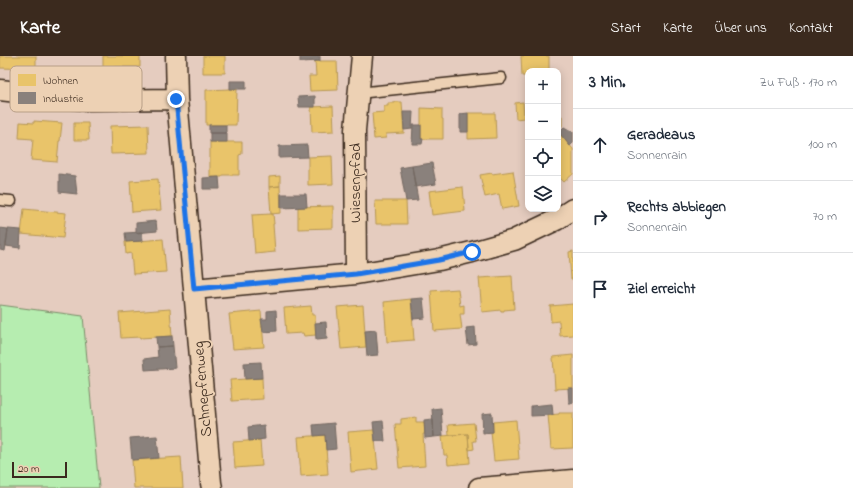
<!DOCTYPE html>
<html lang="de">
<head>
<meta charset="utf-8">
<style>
	:root { --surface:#fff; --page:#f6f6f7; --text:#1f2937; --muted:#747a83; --line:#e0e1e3; --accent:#3b2a1e }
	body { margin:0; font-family:"Indie Flower",sans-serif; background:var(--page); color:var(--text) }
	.controls { position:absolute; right:12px; top:12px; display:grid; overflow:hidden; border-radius:8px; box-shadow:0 2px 10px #0003 }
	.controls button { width:36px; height:36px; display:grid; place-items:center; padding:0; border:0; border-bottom:1px solid var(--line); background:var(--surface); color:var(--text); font:20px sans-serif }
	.scale { position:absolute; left:12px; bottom:10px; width:55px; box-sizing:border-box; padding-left:4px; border:2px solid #3b2a1e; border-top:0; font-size:11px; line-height:14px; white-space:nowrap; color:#3b2a1e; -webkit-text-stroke:3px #edd1b4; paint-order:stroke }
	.stop { position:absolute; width:12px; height:12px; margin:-9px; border:3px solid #1a73e8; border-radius:50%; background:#fff }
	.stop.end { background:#1a73e8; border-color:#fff; box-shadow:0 1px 4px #0008 }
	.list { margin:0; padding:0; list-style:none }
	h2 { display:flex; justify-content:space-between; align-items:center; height:52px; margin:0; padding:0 16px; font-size:17px }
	h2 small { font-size:13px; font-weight:400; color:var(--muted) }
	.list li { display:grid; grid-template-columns:26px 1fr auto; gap:12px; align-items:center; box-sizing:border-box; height:72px; padding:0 16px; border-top:1px solid var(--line) }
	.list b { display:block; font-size:15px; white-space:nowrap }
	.list p { margin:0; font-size:13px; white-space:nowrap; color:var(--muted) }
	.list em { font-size:13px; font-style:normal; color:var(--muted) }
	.icon { flex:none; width:22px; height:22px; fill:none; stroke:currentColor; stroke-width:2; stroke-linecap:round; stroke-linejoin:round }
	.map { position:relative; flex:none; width:573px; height:432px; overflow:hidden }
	header { display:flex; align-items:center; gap:24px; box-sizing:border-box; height:56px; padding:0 20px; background:var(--accent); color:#fff }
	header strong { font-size:19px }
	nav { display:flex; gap:22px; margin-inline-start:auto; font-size:14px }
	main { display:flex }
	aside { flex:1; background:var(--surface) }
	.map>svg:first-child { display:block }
	.green { fill:#b6edb0; stroke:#788c67 }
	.homes { fill:#e9c46a; stroke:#b59653 }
	.industry { fill:#8a817c; stroke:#726760 }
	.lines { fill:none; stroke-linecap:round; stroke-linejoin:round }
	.service-casing { stroke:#3b2a1e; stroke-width:13 }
	.minor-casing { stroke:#3b2a1e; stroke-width:23 }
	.service { stroke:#edd1b4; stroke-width:10 }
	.minor { stroke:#edd1b4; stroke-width:20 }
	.route { stroke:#1a73e8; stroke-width:5 }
	.labels { text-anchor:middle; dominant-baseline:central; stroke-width:4; stroke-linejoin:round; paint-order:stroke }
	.street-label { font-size:16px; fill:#3b2a1e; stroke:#edd1b4 }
	.key { fill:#edd1b4; stroke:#b89f87; stroke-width:1 }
	.key-label { font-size:11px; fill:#3b2a1e }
</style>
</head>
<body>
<header>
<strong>Karte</strong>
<nav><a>Start</a><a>Karte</a><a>Über uns</a><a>Kontakt</a></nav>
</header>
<main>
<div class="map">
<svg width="573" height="432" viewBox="0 0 573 432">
	<rect width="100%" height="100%" fill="#e5ccbf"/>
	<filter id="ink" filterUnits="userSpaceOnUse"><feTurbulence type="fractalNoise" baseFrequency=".025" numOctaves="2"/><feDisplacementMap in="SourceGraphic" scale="8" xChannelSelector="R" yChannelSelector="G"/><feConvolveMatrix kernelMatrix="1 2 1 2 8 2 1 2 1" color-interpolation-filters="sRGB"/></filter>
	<g filter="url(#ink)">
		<!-- green -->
		<path class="green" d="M0 249 83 260 99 432H0Z"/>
		<!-- homes -->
		<path class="homes" d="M0 0H36V13L0 12Z
			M103 0H140V11H103Z
			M203 0H225V17H203Z
			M521 0H549V15H528V20H522Z
			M315 5H337L338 34 310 35 309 20H316Z
			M230 33H237L236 69H206V34Z
			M395 46H402L404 77 386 78V82L374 83 372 57 384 56V50H388V47H395Z
			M523 46 524 62 516 63 515 47Z
			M333 50 334 75 312 76 311 51Z
			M421 52 442 53V63H443V83H421Z
			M468 57H495L496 82 468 83Z
			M558 60H562V70L560 72 558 65Z
			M34 65 62 67 60 85H59L57 106 31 104 33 83 19 82 20 66 34 67Z
			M74 67H88L89 84H74Z
			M148 69 149 97 111 98 110 70Z
			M560 78 573 93V118L564 126 558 120V80Z
			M210 86H242V98L239 99V119H223L222 121H210Z
			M332 100 333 128 308 129V101Z
			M513 115 519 150 502 153 499 138 485 141 480 119 492 117V118Z
			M280 120V130L269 131V121Z
			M158 123 161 154 132 156 130 125Z
			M280 130 281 157 271 158 269 131Z
			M463 131 465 155 432 159 429 135Z
			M375 145H406L407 168H376Z
			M333 150V172L298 173V151Z
			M24 153 66 157 63 182 21 178Z
			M271 158H273L274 168H273L275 196 255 198 252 159Z
			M163 183 166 216 133 218 131 197 126 198 125 186Z
			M573 195V223H571L569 196Z
			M512 220 514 253 504 254V255H501V254L482 256 479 222Z
			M458 233 460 250 464 249V258H460L462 273 434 275 431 235Z
			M411 243 414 284 387 286 384 246Z
			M573 248V279L560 280 559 265 551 266 550 250Z
			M363 249 366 291 341 293 337 251Z
			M311 250 312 259H315L316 279 304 280 303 277 286 278 284 252Z
			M170 253 172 280 140 282V281L121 282 119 257Z
			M261 255 264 291 233 293 229 258Z
			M573 299V332L555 333 553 301Z
			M262 322 263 343 232 345 230 324Z
			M559 357H573V392L551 393 548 359 559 358Z
			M416 361V366H424L425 378H423L425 410 399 412 395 368H401V363Z
			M516 364 519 403 494 405 491 376H493V366Z
			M474 367 476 385H473L474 393 469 394 468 378 449 379 448 369Z
			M374 374 378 413 351 416 348 376Z
			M468 378 470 407 448 409 447 399H444L442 380Z
			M325 379 328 418 301 420 298 381Z
			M260 384 262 410 235 412 233 386Z
			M181 401 183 432H134L132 404Z"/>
		<!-- industry -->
		<path class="industry" d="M300 0H320V5L300 6Z
			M230 25H246V33H230Z
			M315 40V51H299L298 41Z
			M403 56H413L412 73 404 74Z
			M468 57V76H460V58Z
			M209 69H226V77H209Z
			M413 69H421V83H423L422 88H412Z
			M564 71 573 76V87L570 90 560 78 559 79 558 78V77Z
			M210 77H227V86H210Z
			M307 89 308 101 279 102V90Z
			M432 107 436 128 415 131 412 110Z
			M412 110 418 144 406 145 400 112Z
			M59 118 75 120 77 138 59 136Z
			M219 121 220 133H203V122Z
			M281 138H306L307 151 281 152Z
			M156 165 157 175 136 177V167Z
			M0 172 8 173 5 195 0 194Z
			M8 173 21 174 20 192 6 190Z
			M142 176 143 185 126 186 125 177Z
			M423 242 425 262 413 263 411 243Z
			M276 254 277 275 263 276 261 263H267V255Z
			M326 266 327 283 316 284 315 267Z
			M475 271 476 288 468 289 466 272Z
			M376 274 378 299 367 300 365 275Z
			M172 280 173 290 157 291 156 281Z
			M173 290 175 312 145 314 144 303 158 301 157 291Z
			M261 306 262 322 245 323 244 307Z
			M568 332H573V347H569Z
			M552 348 553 359 531 360V350Z
			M441 352 443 380 434 381 432 353Z
			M492 357 493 376 483 377 482 358Z
			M433 363 434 381 425 382 424 364Z
			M383 365 385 385H375L373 366Z
			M334 367 336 393 326 394 325 379 314 380 313 369Z
			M264 369 265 383 249 385 248 371Z
			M157 380 159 402 132 404 130 382Z"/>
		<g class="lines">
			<defs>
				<path id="service" d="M358 37 501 22
					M0 144 11 145"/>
				<path id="minor" d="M176 0 177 43 194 233 356 218 439 204 472 196 514 184 556 164 573 153
					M0 34 86 44 177 43
					M356 218 355 74 362 0
					M194 233 211 427 212 432
					M479 432 573 424"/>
			</defs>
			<!-- service casing -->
			<use href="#service" class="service-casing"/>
			<!-- minor casing -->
			<use href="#minor" class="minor-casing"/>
			<!-- service -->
			<use href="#service" class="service"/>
			<!-- minor -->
			<use href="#minor" class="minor"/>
		</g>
	</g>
	<g class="lines" filter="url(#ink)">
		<!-- route -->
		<path class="route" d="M176 43 194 233 356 218 439 204 472 196"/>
	</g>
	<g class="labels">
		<!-- street labels -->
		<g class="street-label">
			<text transform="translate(356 127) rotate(-90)">Wiesenpfad</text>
			<text transform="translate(203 333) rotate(-95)">Schnepfenweg</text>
		</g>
	</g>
	<!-- legend -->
	<rect x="10" y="10" width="132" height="46" rx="6" class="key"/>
	<rect x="18" y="18" width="18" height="12" fill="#e9c46a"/>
	<rect x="18" y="36" width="18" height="12" fill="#8a817c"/>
	<g class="key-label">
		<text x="43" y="28">Wohnen</text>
		<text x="43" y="46">Industrie</text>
	</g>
</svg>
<div class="controls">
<button>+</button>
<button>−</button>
<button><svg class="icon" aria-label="locate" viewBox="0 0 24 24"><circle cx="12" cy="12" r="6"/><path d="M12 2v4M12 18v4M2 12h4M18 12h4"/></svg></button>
<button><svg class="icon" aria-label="layers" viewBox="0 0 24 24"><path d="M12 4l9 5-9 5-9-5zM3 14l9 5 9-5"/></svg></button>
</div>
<div class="scale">20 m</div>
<div class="stop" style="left:472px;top:196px"></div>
<div class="stop end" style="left:176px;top:43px"></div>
</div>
<aside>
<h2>3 Min.<small>Zu Fuß · 170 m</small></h2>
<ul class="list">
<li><svg class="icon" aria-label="ahead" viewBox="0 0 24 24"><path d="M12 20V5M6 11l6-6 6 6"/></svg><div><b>Geradeaus</b><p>Sonnenrain</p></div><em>100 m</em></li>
<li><svg class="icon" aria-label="right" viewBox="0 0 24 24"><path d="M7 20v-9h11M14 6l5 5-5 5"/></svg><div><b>Rechts abbiegen</b><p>Sonnenrain</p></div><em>70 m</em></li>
<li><svg class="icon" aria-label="arrive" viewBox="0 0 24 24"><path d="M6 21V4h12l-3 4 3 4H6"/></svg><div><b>Ziel erreicht</b></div></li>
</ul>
</aside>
</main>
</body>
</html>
